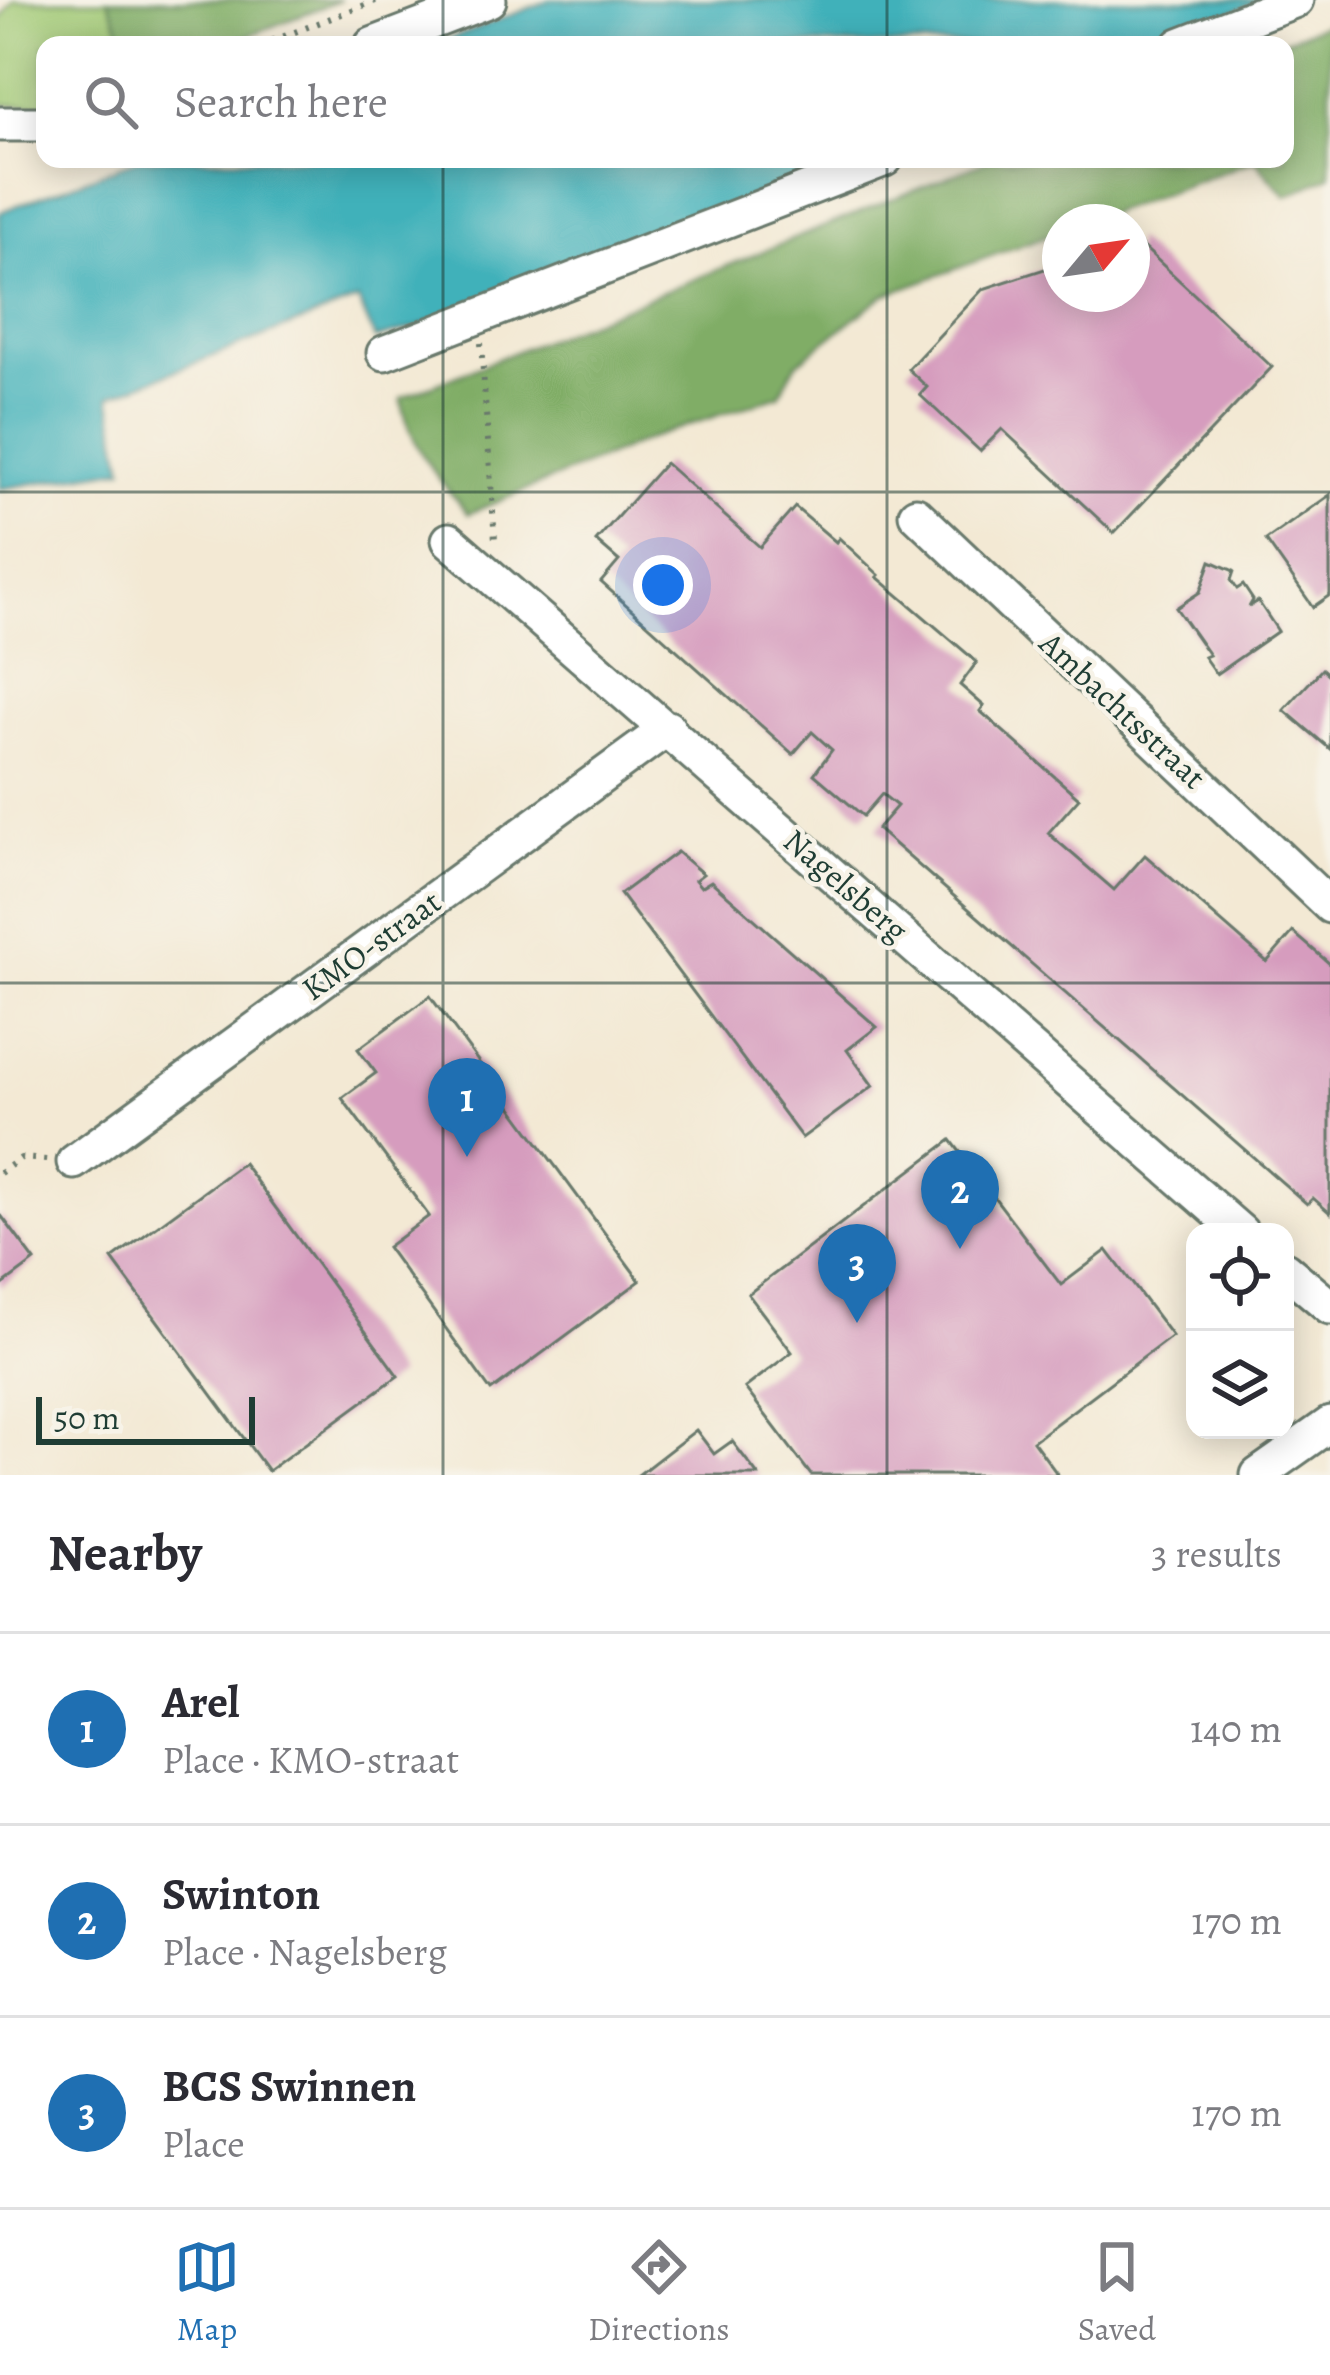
<!DOCTYPE html>
<html lang="en">
<head>
<meta charset="utf-8">
<style>
	:root { --surface:#fff; --page:#f2f2f3; --text:#2b2b33; --muted:#7c7c81; --line:#e1e1e2; --accent:#1f6fb2 }
	body { margin:0; font-family:Alegreya,serif; background:var(--page); color:var(--text) }
	.controls { position:absolute; right:36px; bottom:36px; display:grid; overflow:hidden; border-radius:24px; box-shadow:0 6px 30px #0003 }
	.controls button { width:108px; height:108px; display:grid; place-items:center; padding:0; border:0; border-bottom:3px solid var(--line); background:var(--surface); color:var(--text); font:60px sans-serif }
	.compass { position:absolute; left:1042px; top:204px; width:108px; height:108px; border-radius:50%; background:var(--surface); box-shadow:0 6px 30px #0003; rotate:61deg }
	.scale { position:absolute; left:36px; bottom:30px; width:219px; box-sizing:border-box; padding-left:12px; border:6px solid #1f3d34; border-top:0; font-size:33px; line-height:42px; white-space:nowrap; color:#1f3d34; -webkit-text-stroke:9px #f7f3e8; paint-order:stroke }
	.you { position:absolute; left:663px; top:585px; width:42px; height:42px; margin:-30px; border:9px solid #fff; border-radius:50%; background:#1a73e8; box-shadow:0 0 0 18px #1a73e833 }
	.badge { display:grid; place-items:center; width:78px; height:78px; border-radius:50%; background:var(--accent); color:#fff; font-size:39px; font-weight:700 }
	.pin { position:absolute; translate:-50% -99px; filter:drop-shadow(0 3px 6px #0008) }
	.pin::after { content:''; position:absolute; top:63px; width:42px; height:36px; background:inherit; clip-path:polygon(0 0,100% 0,50% 100%) }
	.list { margin:0; padding:0; list-style:none }
	h2 { display:flex; justify-content:space-between; align-items:center; height:156px; margin:0; padding:0 48px; font-size:51px }
	h2 small { font-size:39px; font-weight:400; color:var(--muted) }
	.list li { display:grid; grid-template-columns:78px 1fr auto; gap:36px; align-items:center; box-sizing:border-box; height:192px; padding:0 48px; border-top:3px solid var(--line) }
	.list b { display:block; font-size:45px; white-space:nowrap }
	.list p { margin:0; font-size:39px; white-space:nowrap; color:var(--muted) }
	.list em { font-size:39px; font-style:normal; color:var(--muted) }
	.icon { flex:none; width:66px; height:66px; fill:none; stroke:currentColor; stroke-width:2; stroke-linecap:round; stroke-linejoin:round }
	.map { position:relative; flex:none; width:1330px; height:1475px; overflow:hidden }
	.search { position:absolute; background:var(--surface); box-shadow:0 6px 30px #0003; left:36px; right:36px; top:36px; height:132px; display:flex; align-items:center; gap:30px; box-sizing:border-box; padding:0 42px; border-radius:24px; color:var(--muted); font-size:45px }
	.sheet { height:732px; background:var(--surface) }
	nav { display:flex; justify-content:space-around; align-items:center; box-sizing:border-box; height:168px; border-top:3px solid var(--line); background:var(--surface); font-size:33px; color:var(--muted) }
	nav a { display:grid; justify-items:center; gap:6px }
	nav .on { color:var(--accent) }
	.map>svg:first-child { display:block }
	.green { fill:#a0c975; stroke:#608354; stroke-width:3 }
	.forest { fill:#80ad66; stroke:#50754d; stroke-width:3 }
	.water { fill:#41b1ba; stroke:#307777; stroke-width:3 }
	.building { fill:#d69cbe }
	.lines { fill:none; stroke-linecap:round; stroke-linejoin:round }
	.minor-casing { stroke:#69796c; stroke-width:39 }
	.path { stroke:#69796c; stroke-width:6; stroke-dasharray:3 9; stroke-linecap:butt }
	.minor { stroke:#fff; stroke-width:33 }
	.grid { fill:none; stroke:#1f3d34; stroke-width:3; stroke-opacity:0.55 }
	.labels { text-anchor:middle; dominant-baseline:central; stroke-width:9; stroke-linejoin:round; paint-order:stroke }
	.street-label { font-size:33px; fill:#1f3d34; stroke:#f7f3e8 }
</style>
</head>
<body>
<div class="map">
<svg width="1330" height="1475" viewBox="0 0 1330 1475">
	<rect width="100%" height="100%" fill="#f7f3e8"/>
	<filter id="ink" filterUnits="userSpaceOnUse"><feTurbulence type="fractalNoise" baseFrequency=".00833" numOctaves="2"/><feDisplacementMap in="SourceGraphic" scale="24" xChannelSelector="R" yChannelSelector="G"/><feConvolveMatrix kernelMatrix="1 2 1 2 8 2 1 2 1" color-interpolation-filters="sRGB"/></filter>
	<filter id="wash" filterUnits="userSpaceOnUse"><feTurbulence type="fractalNoise" baseFrequency=".004" numOctaves="4" result="noise"/><feDisplacementMap in="SourceGraphic" scale="48" xChannelSelector="R" yChannelSelector="G"/><feGaussianBlur stdDeviation="2.7" result="paint"/><feColorMatrix in="noise" values="0 0 0 0 0 0 0 0 0 0 0 0 0 0 0 0 0 1.4 0 .05"/><feComposite in="paint" operator="in"/></filter>
	<g filter="url(#wash)">
		<rect width="100%" height="100%" fill="#f3e9d4"/>
		<!-- green -->
		<path class="green" d="M14 0H108L127 45H45V105H0V20Z"/>
		<!-- forest -->
		<path class="forest" d="M108 0H341L224 45H127Z
			M1330 22V176L1286 196 1255 160 1085 222H1060V231L884 295 797 363 779 395 656 436 468 514C437 477 409 447 401 398L991 159H1285V45H1272Z"/>
		<!-- water -->
		<path class="water" d="M550 0H1262L1146 45H434Z
			M138 159H852L415 328 375 339 358 300 110 396 124 468 0 489V212Z"/>
		<g id="blocks">
			<!-- building -->
			<path class="building" d="M1135 239 1272 367 1114 533 1002 429 980 451 920 395 927 387 908 369 983 289 1060 264V294H1132Z
				M665 463 760 547 795 507 836 542 839 538 879 575 877 577 977 662 960 685 984 706 980 711 1079 798 1048 833 1114 890 1145 855 1267 962 1293 932 1330 964V1213L1313 1198 1307 1204 877 829 897 806 882 794 863 816 814 774 832 750 812 732 793 754 601 582 619 561 596 541Z
				M1330 495V595L1313 607 1266 540Z
				M1211 561 1234 571 1231 580 1237 589 1243 585 1253 600 1249 607 1258 601 1278 631 1216 674 1204 657 1209 655 1176 608 1200 592Z
				M1322 669 1330 676V749L1284 710Z
				M677 852 703 874 695 880 701 887 711 881 877 1027 847 1050 873 1086 802 1138 620 894Z
				M430 996 640 1281 491 1391 387 1247 429 1216 342 1098 376 1073 358 1049Z
				M951 1140 1061 1285 1107 1250 1172 1336 1033 1441 1058 1475H811L745 1388 792 1352 748 1294Z
				M243 1163 398 1376 268 1471 112 1259Z
				M0 1214 35 1261 0 1287Z
				M696 1430 714 1454 732 1441 758 1475H638Z"/>
		</g>
	</g>
	<g filter="url(#ink)">
		<use href="#blocks" fill-opacity="0" stroke="#69796c" stroke-width="3"/>
		<g class="lines">
			<defs>
				<path id="minor" d="M372 45 489 0
					M1180 45 1296 0
					M0 124H45
					M384 353 885 159
					M916 514 1330 906
					M449 540 1241 1232
					M74 1162 668 728
					M1285 1269 1330 1307
					M1258 1475 1330 1424"/>
			</defs>
			<!-- minor casing -->
			<use href="#minor" class="minor-casing"/>
			<!-- path -->
			<path class="path" d="M261 45 378 0
				M481 343 495 540
				M0 1173 21 1158 47 1160"/>
			<!-- minor -->
			<use href="#minor" class="minor"/>
		</g>
	</g>
	<!-- grid -->
	<path class="grid" d="M443 0V45M887 0V45M443 159V1475M887 159V1475M0 492H1330M0 983H1330"/>
	<g class="labels">
		<!-- street labels -->
		<g class="street-label">
			<text transform="translate(1123 710) rotate(43)">Ambachtsstraat</text>
			<text transform="translate(846 885) rotate(41)">Nagelsberg</text>
			<text transform="translate(371 945) rotate(-36)">KMO-straat</text>
		</g>
	</g>
</svg>
<div class="controls">
<button><svg class="icon" aria-label="locate" viewBox="0 0 24 24"><circle cx="12" cy="12" r="6"/><path d="M12 2v4M12 18v4M2 12h4M18 12h4"/></svg></button>
<button><svg class="icon" aria-label="layers" viewBox="0 0 24 24"><path d="M12 4l9 5-9 5-9-5zM3 14l9 5 9-5"/></svg></button>
</div>
<svg class="compass" viewBox="-18 -18 36 36"><path d="M0-13l5 13h-10z" fill="#e53935"/><path d="M0 13l5-13h-10z" fill="#7c7c81"/></svg>
<div class="scale">50 m</div>
<div class="you"></div>
<div class="pin badge" style="left:467px;top:1157px">1</div>
<div class="pin badge" style="left:960px;top:1249px">2</div>
<div class="pin badge" style="left:857px;top:1323px">3</div>
<div class="search"><svg class="icon" aria-label="search" viewBox="0 0 24 24"><circle cx="10" cy="10" r="6"/><path d="M15 15l6 6"/></svg>Search here</div>
</div>
<section class="sheet">
<h2>Nearby<small>3 results</small></h2>
<ul class="list">
<li><span class="badge">1</span><div><b>Arel</b><p>Place · KMO-straat</p></div><em>140 m</em></li>
<li><span class="badge">2</span><div><b>Swinton</b><p>Place · Nagelsberg</p></div><em>170 m</em></li>
<li><span class="badge">3</span><div><b>BCS Swinnen</b><p>Place</p></div><em>170 m</em></li>
</ul>
</section>
<nav>
<a class="on"><svg class="icon" aria-label="map" viewBox="0 0 24 24"><path d="M3 6l6-2 6 2 6-2v14l-6 2-6-2-6 2zM9 4v14M15 6v14"/></svg>Map</a>
<a><svg class="icon" aria-label="directions" viewBox="0 0 24 24"><path d="M12 3l9 9-9 9-9-9zM9 14v-3h6M13 9l2 2-2 2"/></svg>Directions</a>
<a><svg class="icon" aria-label="saved" viewBox="0 0 24 24"><path d="M7 4h10v16l-5-4-5 4z"/></svg>Saved</a>
</nav>
</body>
</html>
